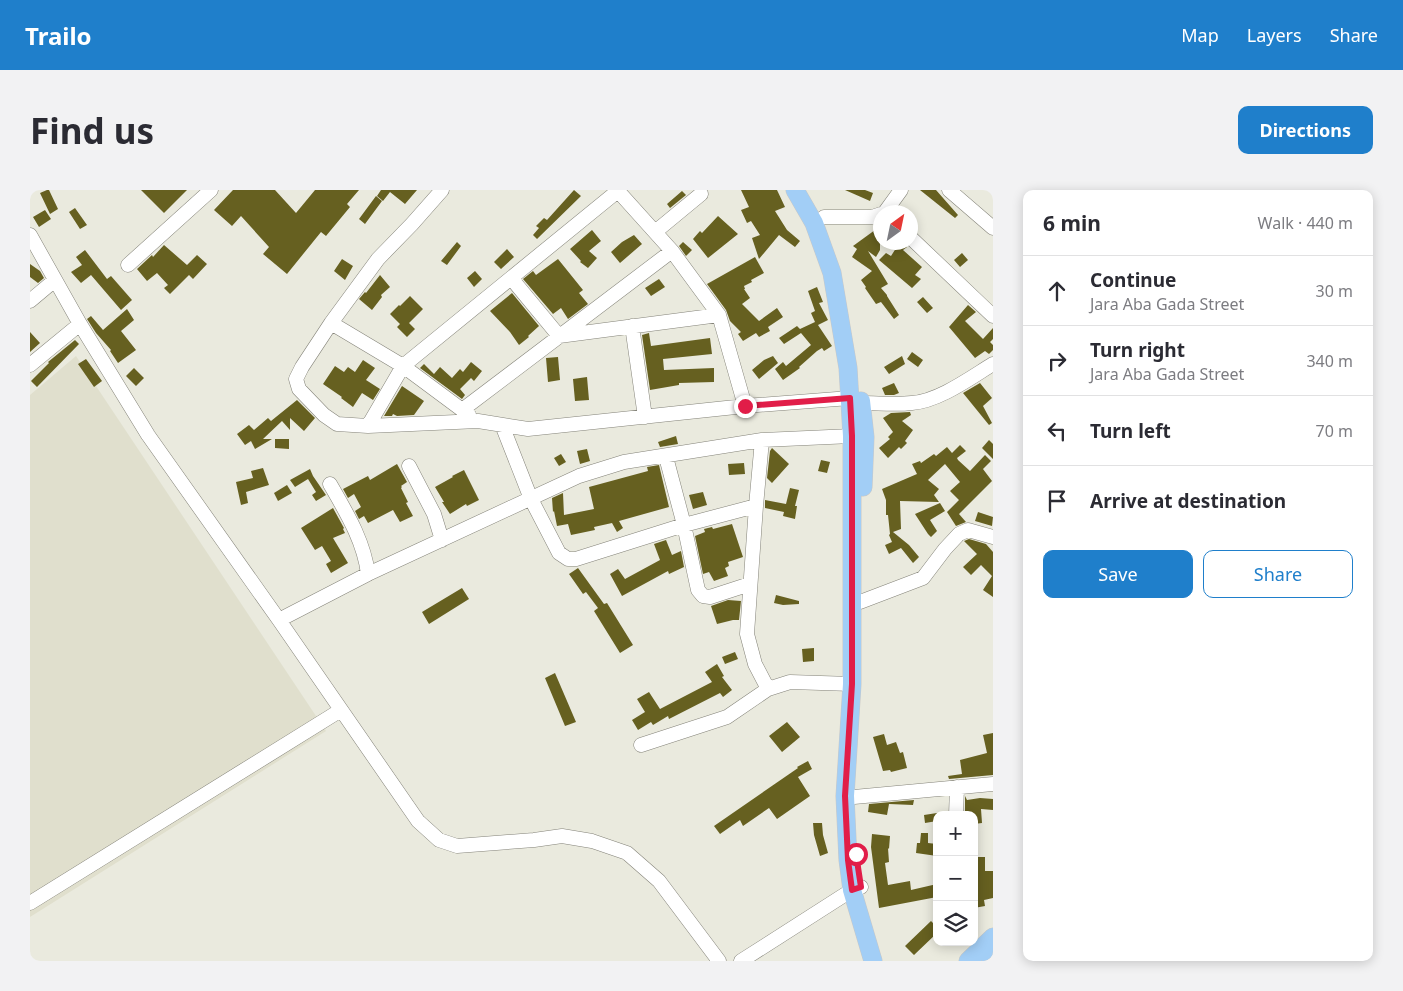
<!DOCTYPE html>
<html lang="en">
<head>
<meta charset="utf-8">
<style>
	:root { --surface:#fff; --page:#f2f2f3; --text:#2b2b33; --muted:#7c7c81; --line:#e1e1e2; --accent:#1f7fcb }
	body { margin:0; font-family:"Noto Sans",sans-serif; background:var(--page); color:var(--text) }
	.controls { position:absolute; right:15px; bottom:15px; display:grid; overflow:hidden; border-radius:10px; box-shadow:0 2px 12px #0003 }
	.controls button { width:45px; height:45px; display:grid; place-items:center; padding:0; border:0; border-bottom:1px solid var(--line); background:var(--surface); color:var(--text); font:25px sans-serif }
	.compass { position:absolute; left:843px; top:15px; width:45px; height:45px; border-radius:50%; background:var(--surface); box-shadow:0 2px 12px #0003; rotate:33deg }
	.stop { position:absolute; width:15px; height:15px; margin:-11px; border:4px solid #e11d48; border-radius:50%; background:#fff }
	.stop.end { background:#e11d48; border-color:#fff; box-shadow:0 1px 5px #0008 }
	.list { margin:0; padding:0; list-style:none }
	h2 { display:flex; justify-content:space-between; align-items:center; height:65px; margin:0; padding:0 20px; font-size:21px }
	h2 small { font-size:16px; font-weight:400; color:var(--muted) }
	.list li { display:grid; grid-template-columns:32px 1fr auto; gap:15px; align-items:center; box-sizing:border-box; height:70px; padding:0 20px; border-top:1px solid var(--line) }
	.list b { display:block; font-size:19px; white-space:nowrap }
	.list p { margin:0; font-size:16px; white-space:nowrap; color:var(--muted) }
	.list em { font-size:16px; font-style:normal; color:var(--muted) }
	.actions { display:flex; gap:10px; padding:15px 20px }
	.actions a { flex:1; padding:11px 0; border:1px solid var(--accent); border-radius:10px; text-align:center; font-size:18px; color:var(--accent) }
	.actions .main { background:var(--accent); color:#fff }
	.icon { flex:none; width:28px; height:28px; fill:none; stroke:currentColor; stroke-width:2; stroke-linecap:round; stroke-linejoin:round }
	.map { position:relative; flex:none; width:963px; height:771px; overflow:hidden; border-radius:10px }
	header { display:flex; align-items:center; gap:30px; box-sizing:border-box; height:70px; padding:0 25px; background:var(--accent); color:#fff }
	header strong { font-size:24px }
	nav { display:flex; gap:28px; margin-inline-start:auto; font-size:18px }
	.intro { display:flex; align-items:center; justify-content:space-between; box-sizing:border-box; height:120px; padding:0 30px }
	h1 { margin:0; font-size:35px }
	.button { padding:12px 22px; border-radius:10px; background:var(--accent); color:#fff; font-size:18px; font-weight:700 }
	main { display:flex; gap:30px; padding:0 30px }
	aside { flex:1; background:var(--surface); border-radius:10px; box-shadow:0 2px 12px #0003 }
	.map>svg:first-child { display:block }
	.built { fill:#e0dfcd }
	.building { fill:#666020 }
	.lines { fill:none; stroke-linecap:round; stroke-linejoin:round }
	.minor-casing { stroke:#848379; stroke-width:15 }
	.major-casing { stroke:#c8c8c7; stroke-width:19 }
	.minor { stroke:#fff; stroke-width:14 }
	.major { stroke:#a2cef6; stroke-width:18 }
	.route { stroke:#e11d48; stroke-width:6 }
</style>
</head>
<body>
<header>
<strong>Trailo</strong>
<nav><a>Map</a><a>Layers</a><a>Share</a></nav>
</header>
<div class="intro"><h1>Find us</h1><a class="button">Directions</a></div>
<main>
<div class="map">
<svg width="963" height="771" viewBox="0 0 963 771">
	<rect width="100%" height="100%" fill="#eaeade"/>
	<!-- built -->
	<path class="built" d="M46 166 296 541 0 727V205Z"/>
	<!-- building -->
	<path class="building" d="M17 0H19L28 19 20 24 10 3Z
		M111 0H157L134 23Z
		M203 0H245L266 23 285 0H329L317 14 320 17 296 46 291 42 257 84 233 64 239 57 211 26 202 36 184 20Z
		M351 0H387L375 14 360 2 353 11 347 6Z
		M544 0 551 6 507 49 503 45 509 38 506 36 514 28 517 30Z
		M711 0H747L755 17 745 21 757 40 770 51 765 57 749 45 729 69 722 48 730 45 721 31 717 33 711 20 719 17Z
		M815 0H835L843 3 840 11Z
		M890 0H906L928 25 925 28Z
		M652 1 656 5 640 18 637 14Z
		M346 6 352 11 335 34 329 29Z
		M45 18 57 35 50 39 39 22Z
		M15 20 21 29 9 37 3 27Z
		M688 26 708 44 678 68 663 49 670 41 672 43Z
		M562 40 571 51 559 61 567 68 558 78 550 72 551 71 540 59Z
		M845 40 850 46V60L846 67 838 61 858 94 851 98 857 105V106L869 125 864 129 851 112 846 114 835 98 836 97 831 90 842 81 822 67 827 59 823 56Z
		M604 45 612 54 590 73 581 62 592 52Z
		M427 52 431 56 417 75 411 71Z
		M653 52 662 60 656 66 649 56Z
		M870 52H874L877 57 873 60 892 77 885 85 891 89 882 98 849 70 856 63 861 66Z
		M134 55 157 75 167 65 177 74 163 89 159 85 140 104 134 98 138 95 127 83 117 91 107 79 122 65 123 67Z
		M477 59 484 67 471 79 464 72Z
		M55 60 77 89 81 86 102 110 91 120 61 85 51 93 41 82 52 75 46 67Z
		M932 63 938 70 930 77 924 70Z
		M725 67 734 83 721 90 722 92 714 96 715 99H714L720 108 712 114 729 131 747 118 753 127 738 137 740 141 729 147 726 143 713 151 708 144 711 142 700 131 696 120 677 94Z
		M312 69 323 76 315 90 304 81Z
		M528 69 553 100 549 103 558 114 538 129 531 118 523 124 493 89 503 81 506 85Z
		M0 74 10 81 14 88 8 93 0 87Z
		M445 81 452 89 444 97 437 88Z
		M350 85 360 97 351 105 352 107 342 120 329 109 335 102 336 103Z
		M629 89 635 97 621 106 615 98Z
		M787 97 793 112 789 113 798 130 788 135 802 156 794 161 792 158 787 161 769 177 770 178 753 190 745 179 753 172 756 176 781 155 771 143 754 154 749 148 767 136 770 139 785 132 781 123 785 121 778 101Z
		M482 103 509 136 498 146 499 147 489 155 480 142 460 121Z
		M380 106 393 119 379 133 385 139 377 147 367 137 370 134 360 124 369 115 370 116Z
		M893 107 903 118 897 123 887 112Z
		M938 115 946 122 935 131 953 149 963 138V149L960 152 963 155V160L959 164 955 161 945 168 919 137Z
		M97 119 104 130 91 141 106 160 88 173 80 161 81 160 66 143 57 129 61 126 73 140Z
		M0 142 10 153 0 162Z
		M619 143 621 156 680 148 682 164 633 169 634 180 684 178V192L649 193V195L620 200 612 145Z
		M45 150 49 154 7 197 1 191 19 173 18 172Z
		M882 162 893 170 888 177 877 169Z
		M743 166 748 173 729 189 722 180 734 170Z
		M872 166 875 174 859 184 854 177Z
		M528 167 530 190 518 192 516 168Z
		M56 169 72 191 64 197 48 174Z
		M333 170 345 178 336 190 350 199 343 210 332 203 323 217 311 208 312 207 293 194 305 176 314 182 318 177 325 182Z
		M441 172 452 181 444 191 441 188 430 199 435 205 432 209 390 178 394 174 404 184 410 177 422 188 430 179 433 182Z
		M104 178 114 188 106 196 96 186Z
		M557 187 559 210 545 211 543 189Z
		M864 193 869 203 864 205H855L852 198Z
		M950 193 962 208 953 216 962 233 959 235 933 203Z
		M372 196 394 211 384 225 367 226 363 224 362 226H354Z
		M267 210 285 228 274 241 260 228V240L252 231 233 249H242L225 259 221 251 215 255 207 244 219 235 224 240 238 228 241 231Z
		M880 222 881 225 872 231 883 240 875 251 877 253 871 259 869 257 858 268 849 258 860 249 858 247 863 242 853 228 861 223Z
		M646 246 648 254 630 257 628 252Z
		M245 249H259V259L245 258Z
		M959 250 963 254V269L952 258Z
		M930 255 936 261 927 268 928 270 940 281 955 265 961 271 953 279 962 291 929 324 936 332 926 336 917 322 929 310 920 301 930 292 915 274 898 290 909 299 904 305 909 312 870 311 871 339 863 342 879 355 889 367 883 373 871 358 859 364 855 355 862 352 859 345 860 344 858 325H856V310L852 299 887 284 882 274 890 271 891 273 904 264 906 266 917 257 922 263Z
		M742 258 759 274 742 293 737 288 740 261Z
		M557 259 560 271 550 274 547 261Z
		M531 264 536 272 529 276 524 268Z
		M791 270 800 272 797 283 788 281Z
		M714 273 715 284 699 285 698 274Z
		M367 274 377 292 371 296 372 297 371 298 378 312 376 313 383 326 370 332 363 320 338 333 334 326 329 329 325 321 331 317 324 304 318 308 313 299 338 286 340 290Z
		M629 275 639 317 589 331 593 338 587 342 582 333 564 337 565 340 541 345 538 334 527 336 524 321 523 322 522 308 533 303 534 325 564 319 559 297 618 281 617 277Z
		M233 278 239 295 216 302 218 313 211 315 206 292 223 288 221 281Z
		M280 279 283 286 296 305 286 311 282 305 286 302 278 289 265 297 260 290Z
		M434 280 449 310 437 316 436 314 420 324 412 312H414L405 297 423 287 422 286Z
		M257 295 262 303 248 311 244 303Z
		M760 298 769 300 765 316H767L765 329 753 326 754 322 735 318V310L756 314Z
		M673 302 677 315 663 319 659 305Z
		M910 313 915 321 900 330 907 341 901 347 898 344 885 324Z
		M303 318 314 338 313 339 315 343 303 348 318 373 301 383 296 374 301 371 292 356 285 360 271 338Z
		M948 322 963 327 962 336 945 331Z
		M702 334 713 367 698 372 699 376 695 378 698 386 684 391 679 382 673 384 665 346 675 342 674 339 682 337 683 339Z
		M939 349 956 354 963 362V407L953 400 962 386 951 375 941 385 933 377 947 364 934 351Z
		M636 350 642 365 651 361 654 377 639 384 638 381 592 406 580 384 588 379 595 389 630 370 624 354Z
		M548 378 574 414 577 413 603 455 590 463 564 421 568 418 556 402 553 404 539 384Z
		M432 398 439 409 399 434 392 422Z
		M746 405 769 411V414L753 415 744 413Z
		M698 410 711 411 709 430H703L687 434 681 416Z
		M784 458V471L773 472 772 459Z
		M705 462 708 469 695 474 692 467Z
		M687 474 694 486 692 487 702 500 693 507 690 503 639 529 638 526 623 535 621 532 608 540 602 530 615 522 607 509 619 502 630 519 682 492 675 482Z
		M525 483 546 532 535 536 515 488Z
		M757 532 770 547 752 562 739 546Z
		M963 543V585L919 589 918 586 932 584 930 570 957 563 953 545Z
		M854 544 857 555 866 552 870 563 873 562 877 578 861 582 860 580 853 581 843 547Z
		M778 571 782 579 768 587 780 606 747 629 739 618 713 636 710 630 690 644 684 636 768 578 767 577Z
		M935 606 937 610 950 608 963 609V620L951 619 952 633 944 634V625H935Z
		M884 610 883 615 859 614 857 625 838 622 839 614Z
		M907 623V631L895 633 894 625Z
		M783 633H792L793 645 798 663 790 666 784 645Z
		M891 643H898V653L907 654V666L886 663 887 653H890Z
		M842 644 860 646 859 659 858 658 859 672 855 673 858 695 880 691 881 700 907 694V707L849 718 841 657Z
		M944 667H955V681H963V708L954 710 955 716 944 718Z
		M901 731 907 737V743L884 765 875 756Z"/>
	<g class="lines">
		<defs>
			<path id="minor" d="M412 0 382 34 348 69 301 133 272 177 266 189 269 199 294 225 307 234 338 236 448 231 498 239 715 216 820 208
				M919 0 963 38
				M588 1 642 61 689 125 715 216
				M855 22 871 0
				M794 27H842L851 24
				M625 42 671 4
				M0 45 50 134 118 245 249 430 388 631 409 650 427 656 504 650 532 646 562 651 597 663 629 691 689 771
				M881 48 963 126
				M98 75 181 0
				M481 88 529 146 689 125
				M0 111 25 90
				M301 133 373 176 439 225
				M602 136 615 227
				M0 175 50 134
				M831 213C848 213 866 215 882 213 909 211 940 188 963 174
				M432 220 642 61
				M472 235 501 309 529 363 538 369H546L654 335 726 316
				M338 236 373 176 589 0
				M732 250 726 316 717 444 725 474 738 499
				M636 267 654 335 668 400 673 406 680 407 720 394
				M379 276 404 324 412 350
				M300 294C316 322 334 351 338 384
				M830 412 893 388 915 359 929 344 938 340 963 347
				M249 430 338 384 549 286 594 272 732 250 822 246
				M611 555 697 527 738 499 760 492 822 494
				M824 607 963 594
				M926 625 927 597
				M0 713 311 520
				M711 771 822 700 831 697"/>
			<path id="major" d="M765 0 784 33 802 83 818 178 822 246V494L815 606 818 670 822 700 843 771
				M831 211 835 247 833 297
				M938 771 963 747
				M961 771 963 769"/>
		</defs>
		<!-- minor casing -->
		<use href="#minor" class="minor-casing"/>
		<!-- major casing -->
		<use href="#major" class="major-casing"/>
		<!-- minor -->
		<use href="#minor" class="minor"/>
		<!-- major -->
		<use href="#major" class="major"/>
	</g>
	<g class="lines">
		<!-- route -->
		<path class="route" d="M715 216 820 208 822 246V494L815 606 818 670 822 700 831 697 826 664"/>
	</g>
</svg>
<div class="controls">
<button>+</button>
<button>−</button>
<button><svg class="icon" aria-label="layers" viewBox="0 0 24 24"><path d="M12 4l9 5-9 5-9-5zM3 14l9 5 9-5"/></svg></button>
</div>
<svg class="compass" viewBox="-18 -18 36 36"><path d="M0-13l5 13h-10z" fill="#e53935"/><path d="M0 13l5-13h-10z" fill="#7c7c81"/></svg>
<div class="stop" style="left:826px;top:664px"></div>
<div class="stop end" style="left:715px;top:216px"></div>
</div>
<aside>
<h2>6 min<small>Walk · 440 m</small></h2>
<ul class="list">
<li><svg class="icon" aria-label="ahead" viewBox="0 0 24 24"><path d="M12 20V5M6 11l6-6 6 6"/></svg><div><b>Continue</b><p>Jara Aba Gada Street</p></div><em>30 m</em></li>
<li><svg class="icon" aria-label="right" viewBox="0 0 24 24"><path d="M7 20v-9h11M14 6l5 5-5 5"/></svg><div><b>Turn right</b><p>Jara Aba Gada Street</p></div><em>340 m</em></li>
<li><svg class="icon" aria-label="left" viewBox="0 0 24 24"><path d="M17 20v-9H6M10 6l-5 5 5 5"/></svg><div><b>Turn left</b></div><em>70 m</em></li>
<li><svg class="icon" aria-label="arrive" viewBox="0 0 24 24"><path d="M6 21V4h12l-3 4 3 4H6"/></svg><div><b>Arrive at destination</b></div></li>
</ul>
<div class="actions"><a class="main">Save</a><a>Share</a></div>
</aside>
</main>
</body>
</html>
